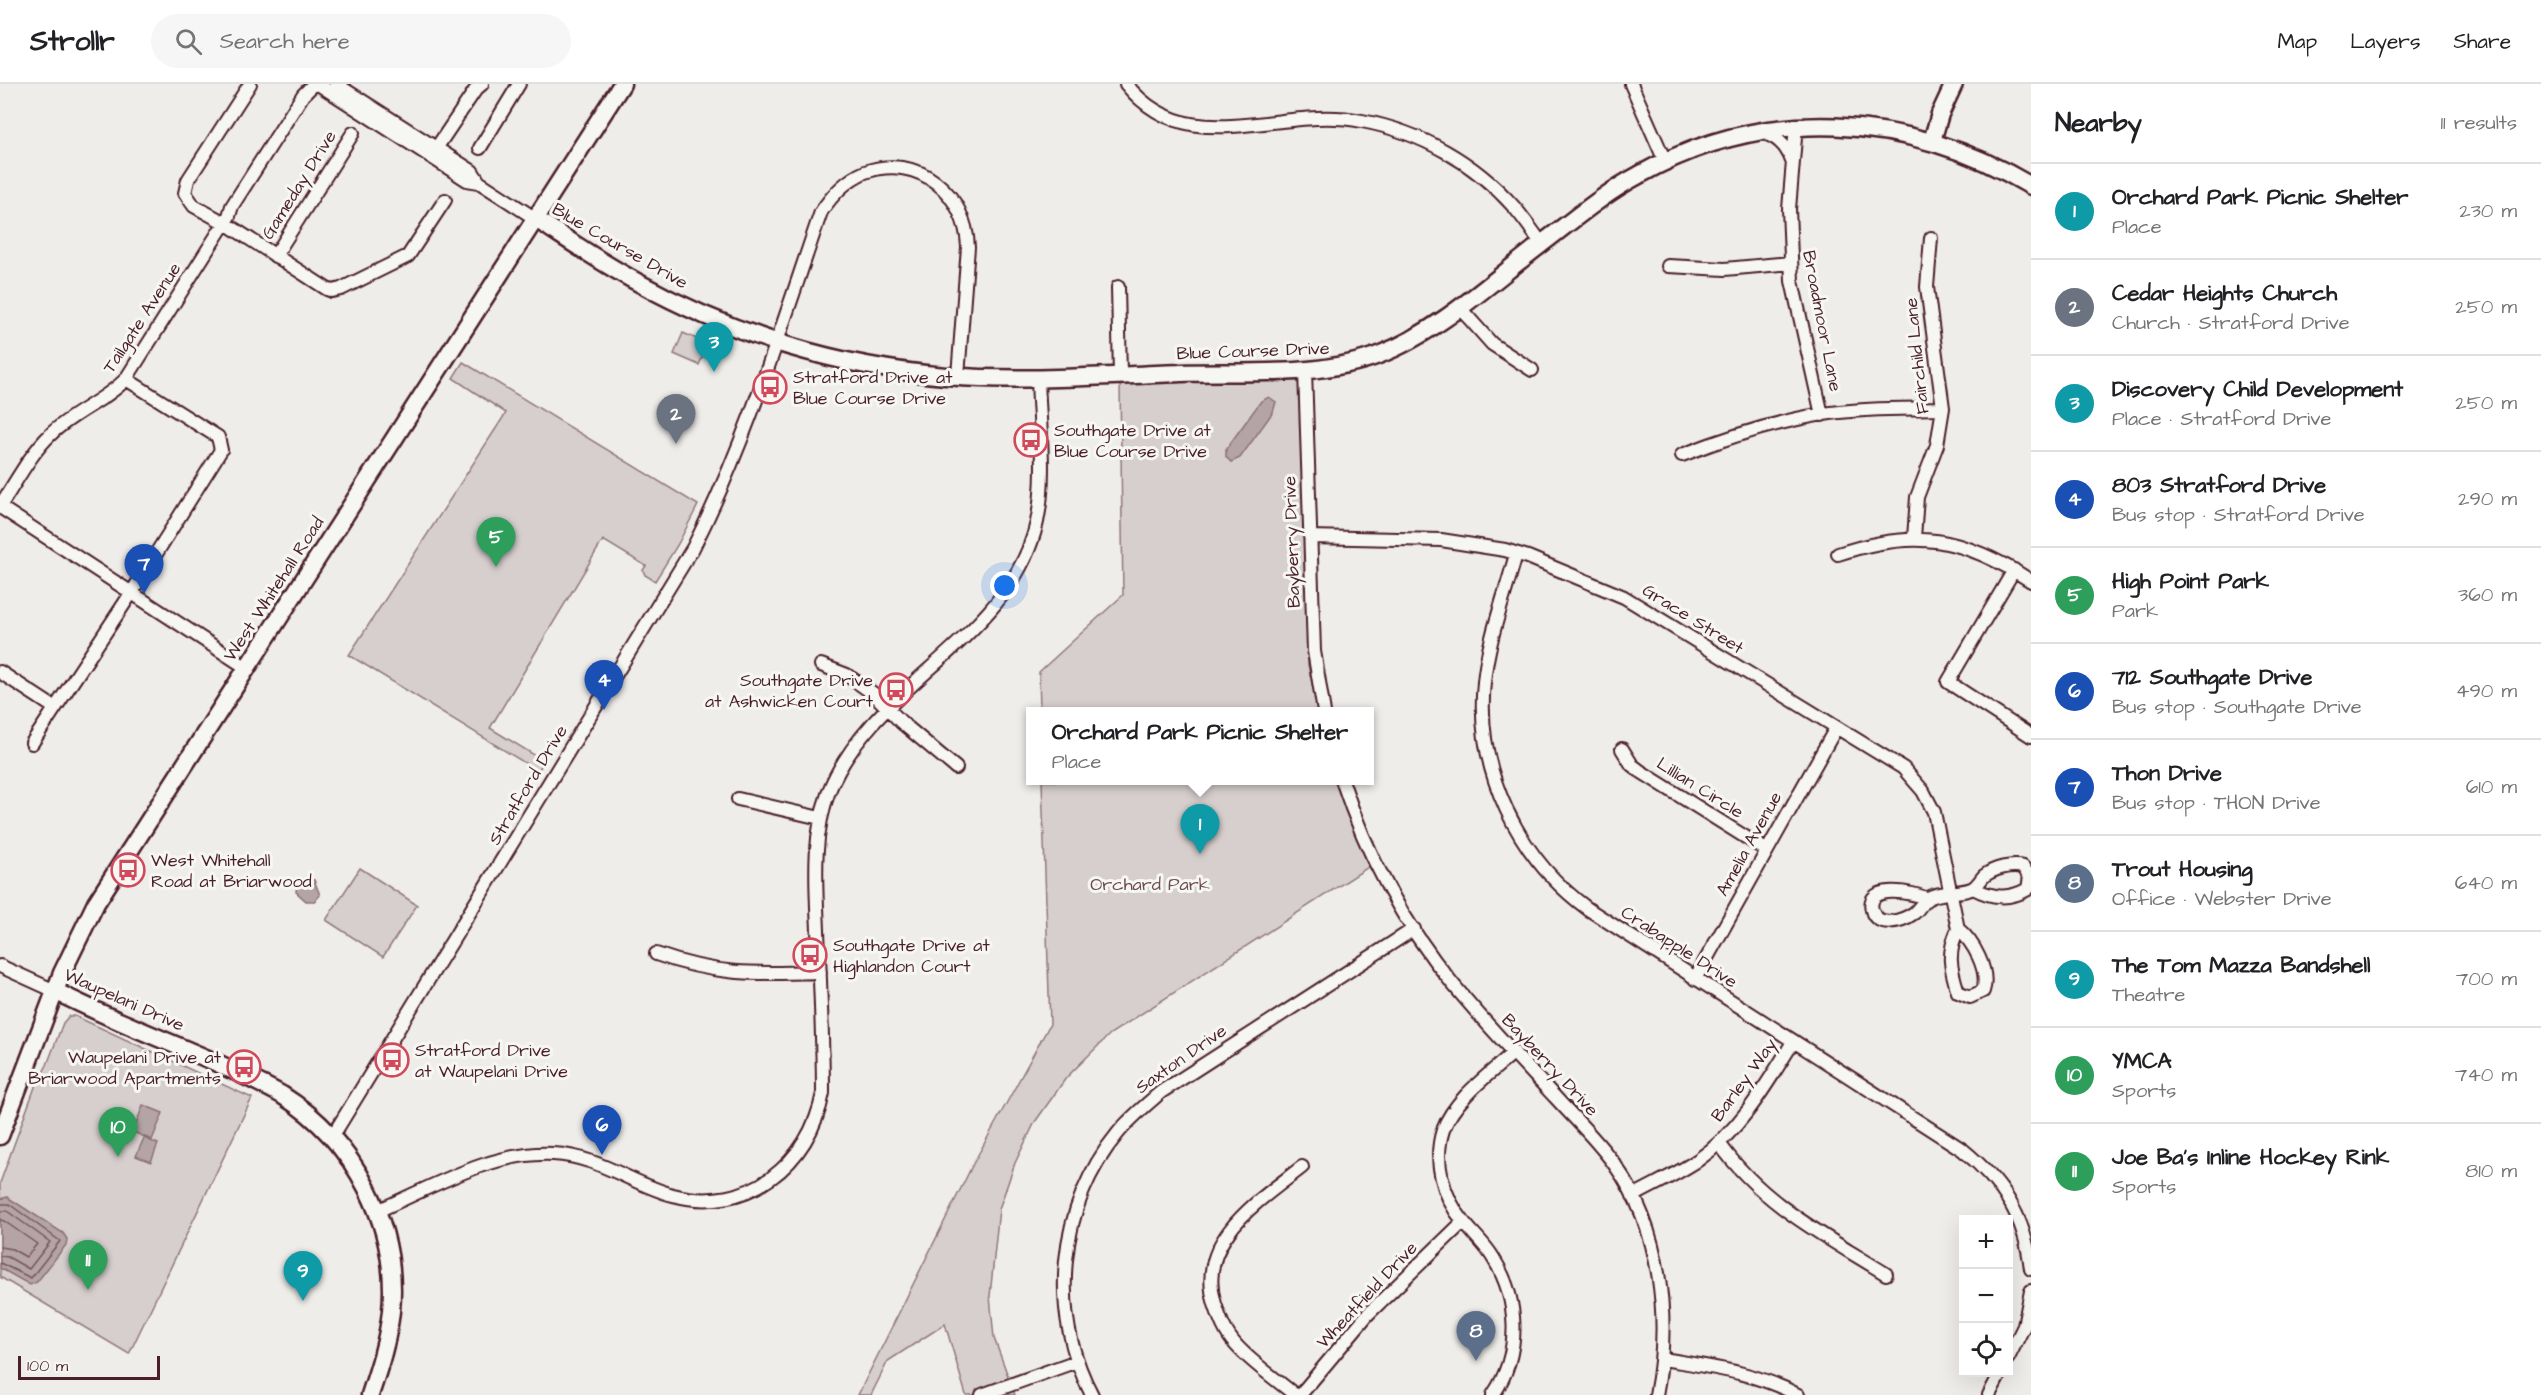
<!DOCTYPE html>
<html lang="en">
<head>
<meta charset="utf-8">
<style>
	:root { --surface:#fff; --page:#f6f6f6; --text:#202124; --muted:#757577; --line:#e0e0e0; --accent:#ea580c }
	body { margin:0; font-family:"Architects Daughter",sans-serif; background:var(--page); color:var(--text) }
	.controls { position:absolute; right:18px; bottom:18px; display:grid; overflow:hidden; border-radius:0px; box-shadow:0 6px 24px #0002 }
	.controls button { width:54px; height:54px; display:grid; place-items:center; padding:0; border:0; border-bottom:2px solid var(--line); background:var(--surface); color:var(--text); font:30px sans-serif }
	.scale { position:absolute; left:18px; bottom:15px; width:142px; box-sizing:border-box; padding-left:6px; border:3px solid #4a1f2b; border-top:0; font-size:16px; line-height:21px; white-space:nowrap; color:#4a1f2b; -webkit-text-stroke:4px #f6f6f2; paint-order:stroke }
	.you { position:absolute; left:1005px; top:502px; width:21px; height:21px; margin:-15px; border:4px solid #fff; border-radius:50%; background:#1a73e8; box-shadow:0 0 0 9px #1a73e833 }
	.badge { display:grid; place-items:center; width:39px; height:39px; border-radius:50%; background:var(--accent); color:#fff; font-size:20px; font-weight:700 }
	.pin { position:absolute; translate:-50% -50px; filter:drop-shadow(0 2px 3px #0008) }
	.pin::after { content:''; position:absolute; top:32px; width:21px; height:18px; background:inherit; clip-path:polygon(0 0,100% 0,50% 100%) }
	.popup { position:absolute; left:1026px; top:623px; width:348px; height:78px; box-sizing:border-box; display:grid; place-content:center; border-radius:0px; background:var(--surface); filter:drop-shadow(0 2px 4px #0005); font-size:20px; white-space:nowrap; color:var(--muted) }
	.popup b { font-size:22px; color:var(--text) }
	.popup::after { content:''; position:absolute; left:50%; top:100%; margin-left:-12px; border:12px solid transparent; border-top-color:var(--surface) }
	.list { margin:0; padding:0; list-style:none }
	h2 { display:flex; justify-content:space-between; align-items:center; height:78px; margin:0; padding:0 24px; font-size:26px }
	h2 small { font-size:20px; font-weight:400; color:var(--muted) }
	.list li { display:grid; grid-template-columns:39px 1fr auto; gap:18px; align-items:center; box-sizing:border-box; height:96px; padding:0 24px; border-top:2px solid var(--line) }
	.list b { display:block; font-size:22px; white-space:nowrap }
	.list p { margin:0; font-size:20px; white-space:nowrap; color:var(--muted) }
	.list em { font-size:20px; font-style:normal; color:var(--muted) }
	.icon { flex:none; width:33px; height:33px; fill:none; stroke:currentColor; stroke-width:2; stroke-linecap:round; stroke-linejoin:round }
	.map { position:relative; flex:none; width:2031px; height:1311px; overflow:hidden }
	header { display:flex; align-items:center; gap:36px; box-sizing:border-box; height:84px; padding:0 30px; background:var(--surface); border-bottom:2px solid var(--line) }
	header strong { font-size:28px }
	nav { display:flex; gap:33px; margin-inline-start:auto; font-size:21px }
	.search { width:420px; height:54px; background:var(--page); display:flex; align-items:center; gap:15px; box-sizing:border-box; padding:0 21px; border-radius:33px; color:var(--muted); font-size:22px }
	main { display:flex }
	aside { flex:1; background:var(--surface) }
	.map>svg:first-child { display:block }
	.green { fill:#d7cfce; stroke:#90777c; stroke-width:1.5 }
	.water { fill:#b4a4a5; stroke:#8a6f74; stroke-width:1.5 }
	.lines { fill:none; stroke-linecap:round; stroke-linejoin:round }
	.shore { stroke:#74545c; stroke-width:1.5 }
	.street-casing { stroke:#4a1f2b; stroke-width:16 }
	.secondary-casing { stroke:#4a1f2b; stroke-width:21 }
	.street { stroke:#f6f6f2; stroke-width:12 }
	.secondary { stroke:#f6f6f2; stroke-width:16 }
	.labels { text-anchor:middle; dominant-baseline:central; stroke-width:6; stroke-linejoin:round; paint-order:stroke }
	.street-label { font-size:18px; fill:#4a1f2b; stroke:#f6f6f2 }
	.poi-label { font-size:18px; fill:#4a1f2b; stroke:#f6f6f2; text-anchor:start }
	.park-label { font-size:18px; fill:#6d4b54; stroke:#f6f6f2 }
</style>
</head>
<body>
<header>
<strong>Strollr</strong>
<div class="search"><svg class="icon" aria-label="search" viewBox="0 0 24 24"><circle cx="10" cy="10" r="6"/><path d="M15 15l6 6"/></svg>Search here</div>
<nav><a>Map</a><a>Layers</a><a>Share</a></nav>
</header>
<main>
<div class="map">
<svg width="2031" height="1311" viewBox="0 0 2031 1311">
	<rect width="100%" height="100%" fill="#efedea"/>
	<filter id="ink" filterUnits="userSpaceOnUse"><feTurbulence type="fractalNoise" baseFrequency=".0167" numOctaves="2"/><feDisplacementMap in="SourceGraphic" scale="12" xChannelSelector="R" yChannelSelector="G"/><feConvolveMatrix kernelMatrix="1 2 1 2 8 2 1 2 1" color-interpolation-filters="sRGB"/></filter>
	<g filter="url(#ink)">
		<!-- green -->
		<path class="green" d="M683 249 708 260 699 281 674 270Z
			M463 278 698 421 678 460 655 497 645 491 643 486 646 482 603 456 490 644 544 677 538 687 349 571 506 329 453 294Z
			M1296 295 1299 301 1300 314 1308 581 1318 627H1040L1039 588 1123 511 1120 299Z
			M1042 697H1336L1370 782 1110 950 1066 994 1035 1038 1015 1079 999 1125 990 1212 994 1254 1015 1311H966L945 1240 888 1277 871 1311H858L973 1080 1050 940Z
			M360 784 417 821 383 873 326 836Z
			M69 932H75L252 1014 129 1270 0 1193V1099L35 1003 47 981 63 939Z"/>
		<!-- water -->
		<path class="water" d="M1269 313 1276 318 1273 328 1240 374 1231 378 1226 373V365L1261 317Z
			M306 794 314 796 320 811 315 817H306L296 808 297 797Z
			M143 1021 163 1029 152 1056 133 1048Z
			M144 1054 158 1060 151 1078 136 1072Z
			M7 1113 63 1149 67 1155 66 1161 37 1198 30 1201 0 1184V1115Z"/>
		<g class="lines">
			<!-- shore -->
			<path class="shore" d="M0 1120H9L60 1157 31 1194 0 1179
				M0 1127H7L50 1158 29 1185 8 1173 0 1172
				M0 1136 4 1137 37 1160 26 1173 12 1165 0 1163"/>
			<defs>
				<path id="street" d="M250 0 188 96 185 109 194 122 225 139 327 205 332 207 341 205 408 172 445 116
					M318 0 467 96 479 98
					M336 0 472 87 479 98 536 135
					M1126 0C1189 79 1279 20 1362 37 1421 48 1474 78 1514 123 1524 134 1533 148 1542 160
					M1631 0 1665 77
					M1796 42 1789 125 1792 197 1822 331
					M1760 48C1777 52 1787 62 1792 77
					M480 64 519 0
					M433 69 476 5 482 0
					M275 172 353 49
					M1668 182 1725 185 1791 179
					M1118 203 1120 291
					M1459 223 1492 260 1532 286
					M1305 286 1314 567 1324 628
					M1682 371C1728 353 1775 338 1823 330 1863 324 1903 325 1943 324
					M0 422C16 398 30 370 51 350 73 328 105 317 126 295L229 132 232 122 303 11 314 0
					M0 423 247 584
					M1310 453 1441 456 1505 466 1528 473 1624 513 1903 684 1923 707 1934 728 1958 845C1947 870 1950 883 1958 908L1970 913 1983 907C1990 887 1973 857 1958 845
					M1914 454 1917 413 1937 361 1943 324 1927 203 1931 154
					M1516 470C1505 512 1488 555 1484 598 1475 686 1518 774 1588 825L1963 1066C2003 1099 2025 1132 2031 1185
					M1838 470C1915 444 1963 453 2031 497
					M2014 486 1948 598 2031 652
					M821 581 847 591 874 610 901 638 956 684
					M0 588 55 624
					M32 659 132 508 221 366 218 353 126 295
					M1622 665 1632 681 1640 687 1766 766
					M1342 696C1366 769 1403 839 1452 899 1484 938 1520 976 1555 1013 1575 1035 1597 1056 1615 1081 1661 1145 1671 1235 1656 1311
					M738 715 820 734
					M1927 815C1914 808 1865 799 1872 826 1876 845 1903 837 1914 829 1919 825 1922 818 1927 815 1938 807 1958 810 1971 805 1977 803 1980 796 1984 792 1994 784 2012 780 2023 783L2030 793 2028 805C2009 816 1992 814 1973 804
					M656 870C718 892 755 890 820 888
					M0 882 55 907
					M1695 895 1836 644
					M332 1053 693 464C747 357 782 241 821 128 832 111 846 96 865 88 919 69 966 110 968 163L958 292
					M1719 1059C1761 1119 1825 1152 1886 1190
					M1633 1112C1655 1100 1677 1090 1698 1076 1740 1047 1767 1000 1793 958
					M377 1127C433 1103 491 1067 553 1070 598 1072 632 1100 673 1111 747 1131 810 1080 823 1009 823 955 820 900 818 846 816 799 812 752 829 707 873 598 1011 556 1037 438 1047 391 1039 340 1038 293
					M2008 1274 2024 1242 2031 1207
					M1663 1275C1710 1283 1755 1288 1798 1311
					M982 1311 1077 1277
					M1092 1311C1048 1228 1058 1122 1118 1049 1130 1034 1146 1021 1161 1008L1414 845
					M1295 1311C1276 1295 1253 1280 1236 1261 1225 1249 1220 1235 1215 1220 1195 1156 1259 1117 1302 1083
					M1300 1311 1368 1230 1463 1138
					M1493 1311C1522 1269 1519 1214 1492 1172 1484 1159 1472 1149 1463 1137 1443 1113 1433 1077 1443 1046 1455 1014 1490 990 1514 968
					M1989 1311 2001 1288"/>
				<path id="secondary" d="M1932 57 1940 30 1954 0
					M536 135C570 157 603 180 639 199 733 251 839 283 946 292 1024 298 1103 292 1181 289 1245 287 1320 294 1381 270 1438 248 1491 198 1540 161 1572 137 1603 110 1639 91 1765 20 1908 29 2031 102
					M55 907C107 934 163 955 217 979 238 989 261 999 282 1011 355 1057 399 1142 391 1227 388 1256 379 1284 370 1311
					M0 1052 62 889 96 819 622 0"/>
			</defs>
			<!-- street casing -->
			<use href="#street" class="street-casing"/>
			<!-- secondary casing -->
			<use href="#secondary" class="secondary-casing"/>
			<!-- street -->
			<use href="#street" class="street"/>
			<!-- secondary -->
			<use href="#secondary" class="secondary"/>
		</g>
	</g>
	<!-- icons -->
	<defs>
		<symbol id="bus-ring" viewBox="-11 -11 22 22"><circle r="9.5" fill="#f6f6f2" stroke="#d1495b" stroke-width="1.5"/><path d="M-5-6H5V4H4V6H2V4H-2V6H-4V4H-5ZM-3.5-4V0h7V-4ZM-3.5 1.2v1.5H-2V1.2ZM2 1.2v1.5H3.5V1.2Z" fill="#d1495b"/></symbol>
	</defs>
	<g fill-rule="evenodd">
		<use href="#bus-ring" x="751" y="284" width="38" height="38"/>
		<use href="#bus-ring" x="1012" y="337" width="38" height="38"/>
		<use href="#bus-ring" x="877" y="587" width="38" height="38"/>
		<use href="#bus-ring" x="109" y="767" width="38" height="38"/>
		<use href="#bus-ring" x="791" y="852" width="38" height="38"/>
		<use href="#bus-ring" x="373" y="957" width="38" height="38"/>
		<use href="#bus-ring" x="225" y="964" width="38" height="38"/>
	</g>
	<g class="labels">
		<!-- street labels -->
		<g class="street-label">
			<text transform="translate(299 101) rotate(-58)">Gameday Drive</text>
			<text transform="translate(620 162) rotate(30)">Blue Course Drive</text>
			<text transform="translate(142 234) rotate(-57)">Tailgate Avenue</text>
			<text transform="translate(1822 237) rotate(79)">Broadmoor Lane</text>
			<text transform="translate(1253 267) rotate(-2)">Blue Course Drive</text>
			<text transform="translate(1917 272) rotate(-96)">Fairchild Lane</text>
			<text transform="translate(1292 458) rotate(-92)">Bayberry Drive</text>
			<text transform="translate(274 505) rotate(-57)">West Whitehall Road</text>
			<text transform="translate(1693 535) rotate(32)">Grace Street</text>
			<text transform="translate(528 701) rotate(-59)">Stratford Drive</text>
			<text transform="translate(1700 704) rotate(32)">Lillian Circle</text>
			<text transform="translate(1749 760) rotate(-61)">Amelia Avenue</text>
			<text transform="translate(1679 863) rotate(33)">Crabapple Drive</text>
			<text transform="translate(124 916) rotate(24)">Waupelani Drive</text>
			<text transform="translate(1181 975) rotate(-35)">Saxton Drive</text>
			<text transform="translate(1550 981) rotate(47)">Bayberry Drive</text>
			<text transform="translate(1744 996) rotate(-54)">Barley Way</text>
			<text transform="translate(1367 1211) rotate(-47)">Wheatfield Drive</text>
		</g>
		<!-- poi labels -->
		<g class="poi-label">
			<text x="793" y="293">Stratford Drive at<tspan x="793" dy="21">Blue Course Drive</tspan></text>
			<text x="1054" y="346">Southgate Drive at<tspan x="1054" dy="21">Blue Course Drive</tspan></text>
			<text x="873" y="596" text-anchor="end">Southgate Drive<tspan x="873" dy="21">at Ashwicken Court</tspan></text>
			<text x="151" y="776">West Whitehall<tspan x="151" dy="21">Road at Briarwood</tspan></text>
			<text x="833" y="861">Southgate Drive at<tspan x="833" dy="21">Highlandon Court</tspan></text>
			<text x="415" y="966">Stratford Drive<tspan x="415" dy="21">at Waupelani Drive</tspan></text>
			<text x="221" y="973" text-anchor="end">Waupelani Drive at<tspan x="221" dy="21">Briarwood Apartments</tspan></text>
		</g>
		<!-- park labels -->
		<g class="park-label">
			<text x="1150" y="800">Orchard Park</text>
		</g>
	</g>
</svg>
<div class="controls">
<button>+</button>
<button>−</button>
<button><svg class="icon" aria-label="locate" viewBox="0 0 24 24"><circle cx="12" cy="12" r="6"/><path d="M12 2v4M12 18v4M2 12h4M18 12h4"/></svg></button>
</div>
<div class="scale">100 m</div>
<div class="you"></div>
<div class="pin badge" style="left:1200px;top:770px;background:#0f9aa8">1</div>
<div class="popup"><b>Orchard Park Picnic Shelter</b>Place</div>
<div class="pin badge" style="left:676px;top:360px;background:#6b7280">2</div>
<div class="pin badge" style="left:714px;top:288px;background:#0f9aa8">3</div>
<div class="pin badge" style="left:604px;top:626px;background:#1a4fb4">4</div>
<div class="pin badge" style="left:496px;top:483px;background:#2e9e5b">5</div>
<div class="pin badge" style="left:602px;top:1071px;background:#1a4fb4">6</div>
<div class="pin badge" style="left:144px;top:510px;background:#1a4fb4">7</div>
<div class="pin badge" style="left:1476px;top:1277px;background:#5c6f8a">8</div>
<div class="pin badge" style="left:303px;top:1217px;background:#0f9aa8">9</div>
<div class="pin badge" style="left:118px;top:1073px;background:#2e9e5b">10</div>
<div class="pin badge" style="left:88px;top:1206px;background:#2e9e5b">11</div>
</div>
<aside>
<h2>Nearby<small>11 results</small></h2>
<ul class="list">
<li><span class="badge" style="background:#0f9aa8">1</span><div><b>Orchard Park Picnic Shelter</b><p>Place</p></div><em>230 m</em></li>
<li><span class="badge" style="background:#6b7280">2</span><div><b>Cedar Heights Church</b><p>Church · Stratford Drive</p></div><em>250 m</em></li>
<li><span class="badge" style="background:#0f9aa8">3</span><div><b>Discovery Child Development</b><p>Place · Stratford Drive</p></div><em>250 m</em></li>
<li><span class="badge" style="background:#1a4fb4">4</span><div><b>803 Stratford Drive</b><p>Bus stop · Stratford Drive</p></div><em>290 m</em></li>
<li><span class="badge" style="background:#2e9e5b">5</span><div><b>High Point Park</b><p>Park</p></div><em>360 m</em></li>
<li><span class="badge" style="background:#1a4fb4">6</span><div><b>712 Southgate Drive</b><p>Bus stop · Southgate Drive</p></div><em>490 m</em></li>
<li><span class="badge" style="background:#1a4fb4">7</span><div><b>Thon Drive</b><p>Bus stop · THON Drive</p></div><em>610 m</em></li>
<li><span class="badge" style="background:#5c6f8a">8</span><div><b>Trout Housing</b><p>Office · Webster Drive</p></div><em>640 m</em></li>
<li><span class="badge" style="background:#0f9aa8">9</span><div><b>The Tom Mazza Bandshell</b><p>Theatre</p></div><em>700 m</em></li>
<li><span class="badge" style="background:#2e9e5b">10</span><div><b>YMCA</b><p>Sports</p></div><em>740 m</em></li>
<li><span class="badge" style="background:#2e9e5b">11</span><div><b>Joe Ba's Inline Hockey Rink</b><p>Sports</p></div><em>810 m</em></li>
</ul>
</aside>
</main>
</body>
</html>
